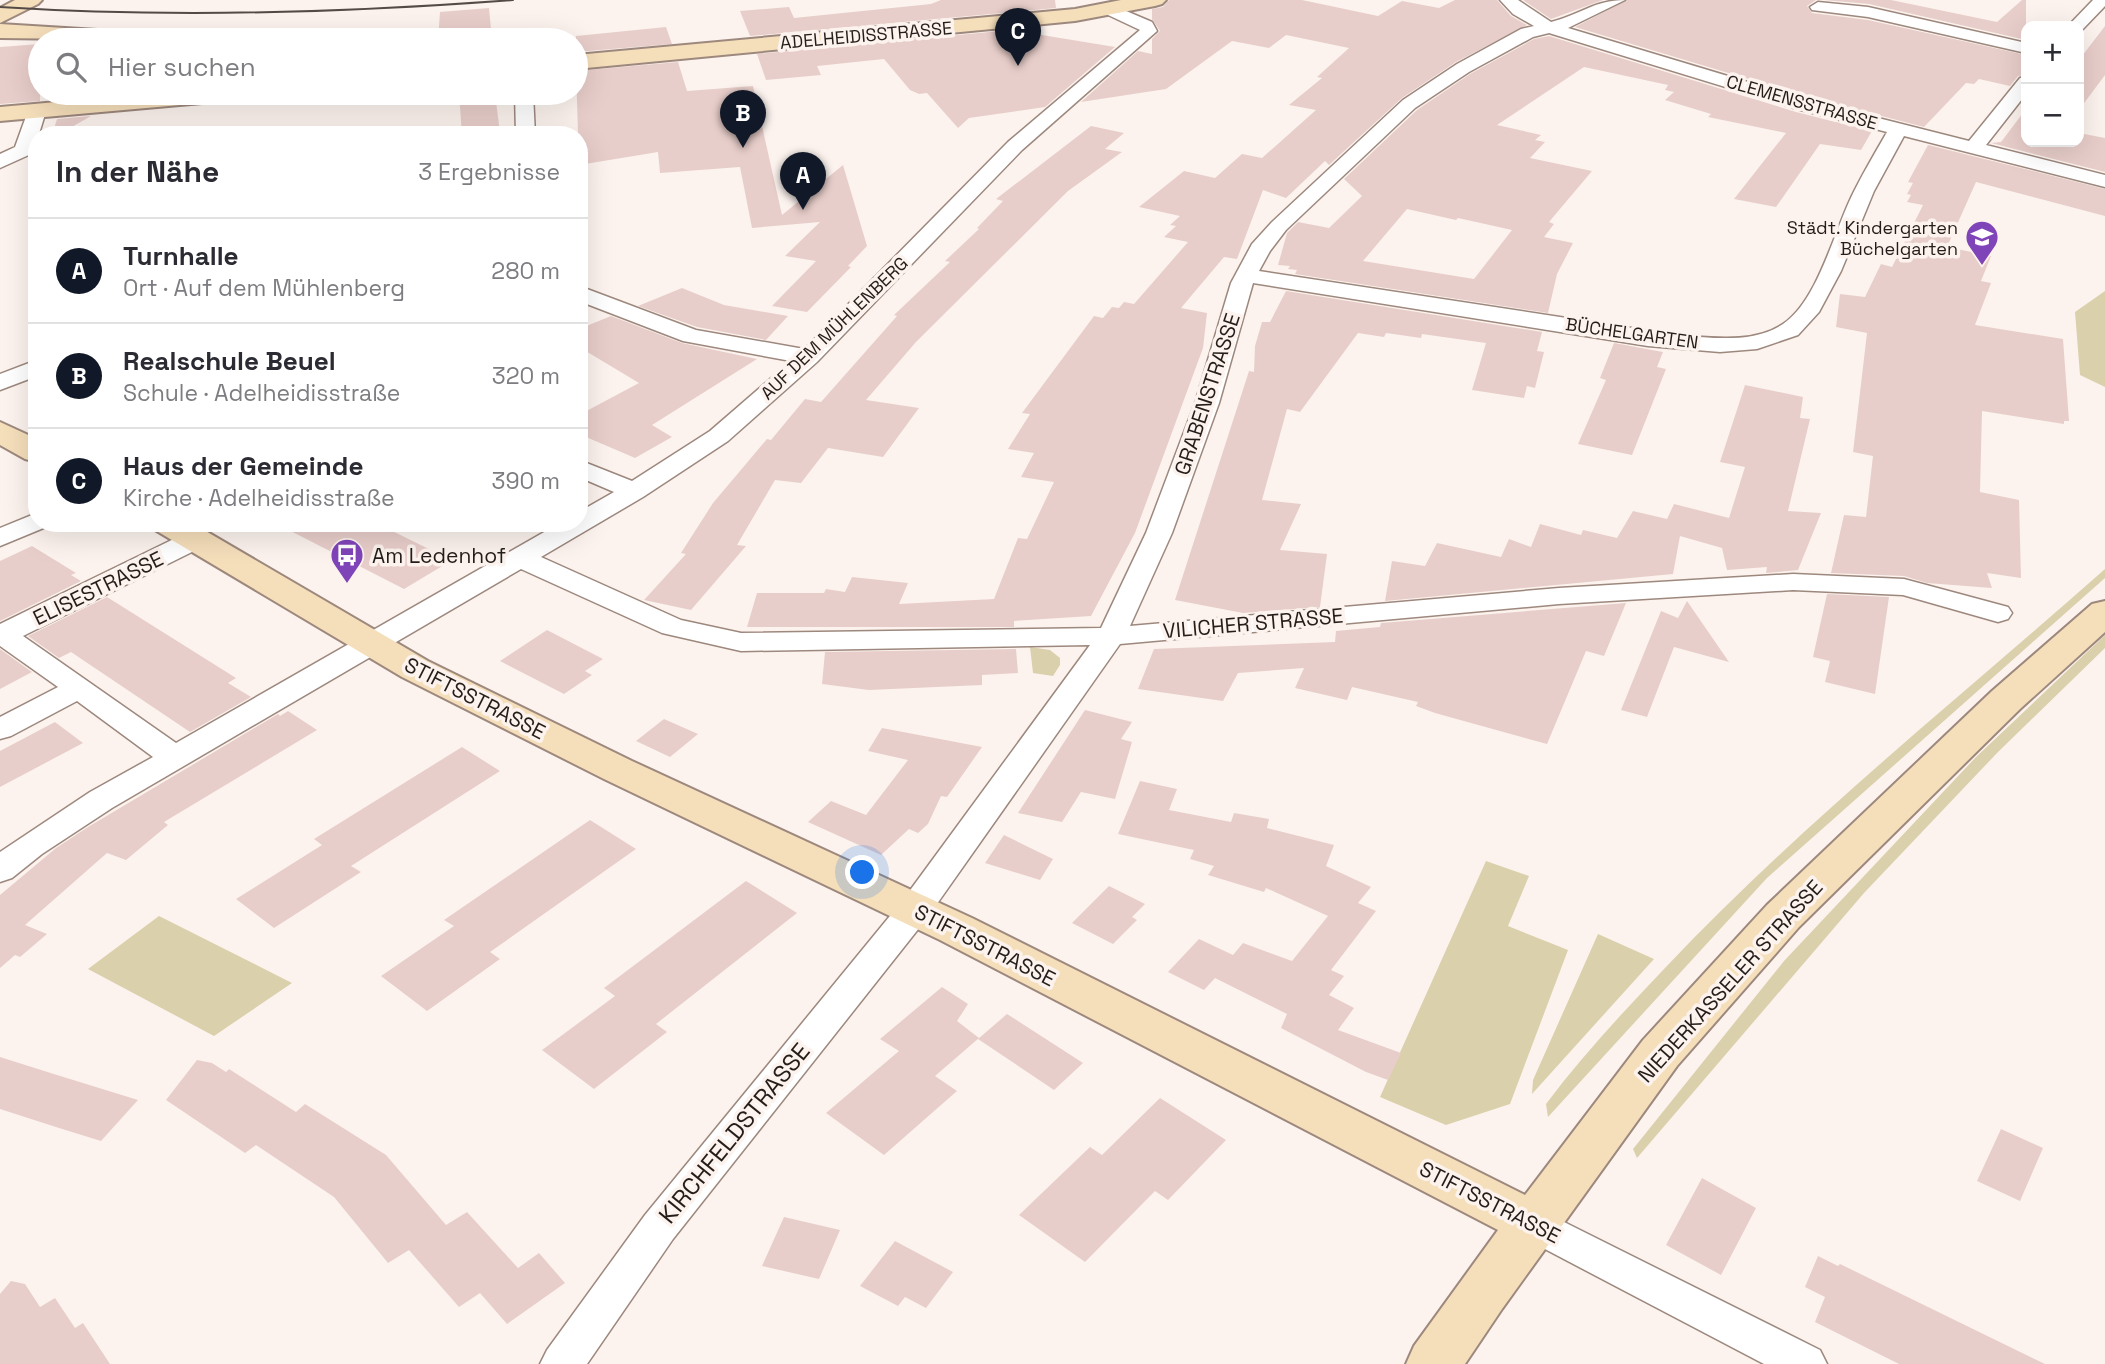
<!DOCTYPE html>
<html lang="de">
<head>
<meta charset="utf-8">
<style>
	:root { --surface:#fff; --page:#f7f7f7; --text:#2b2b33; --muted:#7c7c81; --line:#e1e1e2; --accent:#111827 }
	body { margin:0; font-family:"Space Grotesk",sans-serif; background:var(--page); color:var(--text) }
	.controls { position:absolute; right:21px; top:21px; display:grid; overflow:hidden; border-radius:14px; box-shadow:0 7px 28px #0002 }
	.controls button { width:63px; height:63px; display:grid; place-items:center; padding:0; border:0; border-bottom:2px solid var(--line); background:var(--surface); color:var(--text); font:35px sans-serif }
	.you { position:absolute; left:863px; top:873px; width:24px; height:24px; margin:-18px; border:5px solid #fff; border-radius:50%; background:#1a73e8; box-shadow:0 0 0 10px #1a73e833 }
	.badge { display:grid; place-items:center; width:46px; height:46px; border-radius:50%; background:var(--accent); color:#fff; font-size:23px; font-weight:700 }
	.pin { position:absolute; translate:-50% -58px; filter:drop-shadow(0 2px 4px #0008) }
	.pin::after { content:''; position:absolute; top:37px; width:24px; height:21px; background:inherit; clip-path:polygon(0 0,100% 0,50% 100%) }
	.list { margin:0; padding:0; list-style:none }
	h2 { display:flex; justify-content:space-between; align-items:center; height:91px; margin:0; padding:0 28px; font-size:30px }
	h2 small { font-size:23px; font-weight:400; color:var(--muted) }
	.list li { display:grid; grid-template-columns:46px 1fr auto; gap:21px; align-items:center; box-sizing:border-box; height:105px; padding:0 28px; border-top:2px solid var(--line) }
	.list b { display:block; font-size:26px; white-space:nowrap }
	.list p { margin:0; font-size:23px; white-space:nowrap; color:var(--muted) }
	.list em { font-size:23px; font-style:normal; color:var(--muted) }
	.icon { flex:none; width:38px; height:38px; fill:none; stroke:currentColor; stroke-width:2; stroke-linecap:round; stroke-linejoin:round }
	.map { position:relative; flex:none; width:2105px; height:1364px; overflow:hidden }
	.search { position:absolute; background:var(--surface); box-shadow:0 7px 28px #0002; left:28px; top:28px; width:560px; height:77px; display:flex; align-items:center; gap:18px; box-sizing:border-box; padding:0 24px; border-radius:38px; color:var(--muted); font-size:26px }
	.panel { position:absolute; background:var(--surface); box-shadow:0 7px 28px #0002; left:28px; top:126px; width:560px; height:406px; border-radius:28px }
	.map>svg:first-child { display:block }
	.green { fill:#dbd0ac }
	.building { fill:#e8ceca; fill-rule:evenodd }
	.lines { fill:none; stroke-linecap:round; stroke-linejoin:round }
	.street-casing { stroke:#9d887e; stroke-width:3 }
	.secondary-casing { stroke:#9d887e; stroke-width:4 }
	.street { fill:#fff; fill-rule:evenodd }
	.secondary { fill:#f5deba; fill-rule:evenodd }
	.tram { stroke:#544b47; stroke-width:2 }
	.labels { text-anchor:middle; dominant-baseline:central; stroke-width:7; stroke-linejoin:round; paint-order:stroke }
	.far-street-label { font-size:18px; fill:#251d19; stroke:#fcf3ee }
	.far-poi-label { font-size:18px; fill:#251d19; stroke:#fcf3ee; text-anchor:end }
	.street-label { font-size:21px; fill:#251d19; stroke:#fcf3ee }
	.poi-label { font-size:21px; fill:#251d19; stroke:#fcf3ee; text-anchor:start }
	.near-street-label { font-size:24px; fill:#251d19; stroke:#fcf3ee }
</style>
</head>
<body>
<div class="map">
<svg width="2105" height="1364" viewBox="0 0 2105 1364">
	<rect width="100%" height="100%" fill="#fcf3ee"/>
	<!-- green -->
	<path class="green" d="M2105 291V387L2080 375 2075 312Z
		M2105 569V578L1767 878 1548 1117 1546 1104C1582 1056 1623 1012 1665 968 1801 824 1956 701 2105 569Z
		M2105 635V648L1998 752 1864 893 1637 1158 1633 1149 1784 961 1976 757Z
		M1030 647 1050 650 1060 658V665L1053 676 1033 673Z
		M1486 861 1529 876 1508 926 1568 950 1510 1104 1446 1125 1380 1097Z
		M159 916 292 983 214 1036 88 969Z
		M1598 934 1654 959 1532 1094 1533 1080Z"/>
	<!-- building -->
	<path class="building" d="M941 0H1055L1056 8 750 36 740 11 789 7 794 18 931 4Z
		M1169 0H1302L1378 16 1402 1 1439 8 1455 0H1497L1511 16 1527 25 1456 62 1402 98 1329 165 1325 161 1286 198 1263 190 1237 259 1224 257 1181 308 1207 313 1203 348 1135 533 1091 616 1014 621V627H747L757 593H824L826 589 845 592 852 577 908 583 899 604 994 599 1018 538 1027 539 1054 482 1021 477 1034 453 1008 449 1030 414 1022 413 1094 316 1103 318 1112 307 1119 308 1124 302 1134 304 1188 242 1164 237 1176 226 1170 225 1180 216 1139 207 1184 171 1215 178 1242 154 1262 158 1316 110 1289 105 1322 78 1317 77 1349 48 1286 35 1269 48 1232 41 1166 89 1081 102 1138 51 1152 54V39L1160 31 1152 19V9L1163 7Z
		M1523 0H1603L1551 19Z
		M1627 0H1816L1807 6 1812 13 1868 20 2026 55V75L2018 76 2010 86 1979 79 1974 84 1966 83 1924 127 1812 98 1575 27Z
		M1824 0H1891L1997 22 2022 0H2026V40L1869 4Z
		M489 8 492 40H438L440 12Z
		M2105 26V75L2079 110V60Z
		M666 27 672 44 576 52V36Z
		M1011 30 1115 47 1045 107 969 118 958 128 927 93 919 94 910 90 884 59 817 66 821 75 766 80 757 54Z
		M1549 36 1796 112 1872 131 1861 150 1820 144 1776 207 1734 199 1786 133 1708 117 1711 114 1665 100 1674 92 1665 90 1668 85 1584 67 1497 125 1541 135 1535 140 1545 142 1530 158 1592 171 1549 222 1554 224 1544 237 1573 243 1557 274 1548 313 1295 274 1297 270 1288 269 1290 266 1278 265 1287 233 1298 222 1329 228 1362 196 1344 179 1417 110 1470 74 1534 39ZM1407 209 1456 220 1458 218 1512 230 1474 279 1363 261Z
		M40 44V101L0 104V47Z
		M678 62 687 91 753 86 782 215 843 165 867 246 848 266 851 267 807 312 772 306 816 261 785 256 820 222 752 228 740 167 660 173 658 152 579 165 576 71Z
		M459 93H495L500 133 462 135Z
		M2026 109V142H2079V133L2105 138V172L1991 143 2001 142Z
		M91 116 58 135H52L57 119Z
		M1091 126 1124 133 1105 149 1122 152 1068 191 916 342 866 400 919 408 883 457 828 448 801 483 775 480 737 545 746 546 691 610 644 600 686 554 681 553 713 503 767 439 771 440 805 399 821 402 897 316 894 315 950 262 945 261 979 229 977 228 1003 201 996 199Z
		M1928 145 2105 189V216L1976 182 1947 247 1991 256 1981 281 1991 283 1975 325 2063 339 2069 421H2064V424L1982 411 1980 492 2019 500 2021 578 1987 573 1992 588 1927 583 1904 576 1831 573 1844 515 1866 517 1873 456 1853 452 1867 333 1836 327 1840 294 1865 297 1881 264 1892 267 1923 205 1907 202 1911 195 1907 194 1913 183 1908 182Z
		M682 288 724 305 788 316 766 340 697 327 638 306Z
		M1286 291 1542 332 1537 351 1544 352 1535 388 1527 386 1524 398 1472 390 1486 343 1422 334 1421 338 1386 333 1384 337 1358 333 1300 412 1287 409 1262 500 1301 504 1280 550 1327 554 1320 607 1243 613 1175 600 1249 371 1254 372 1255 346 1262 322H1270Z
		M611 316 682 343 757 359 652 425 672 437 635 458 579 434V415L639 383 579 347V329Z
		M1614 343 1663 352 1657 367 1666 369 1632 455 1578 444 1606 380 1600 378Z
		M1745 385 1803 397 1800 418 1810 419 1788 511 1821 513 1798 570 1766 573 1767 567 1727 570 1722 548 1680 536 1673 574 1385 601 1392 561 1425 566 1437 543 1501 557 1509 539 1531 547 1540 524 1581 535 1583 530 1617 538 1633 511 1667 519 1674 504 1729 518 1745 467 1720 462Z
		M275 523H376L437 553 434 555 449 562 404 589Z
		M32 546 76 573 71 575 81 581 0 621V561Z
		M1827 594 1889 597 1875 694 1825 682 1830 661 1813 657Z
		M107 597 236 678 228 683 251 697 190 732 71 652 59 658 28 636Z
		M1687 601 1729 662 1674 647 1647 717 1621 710 1661 611 1678 618Z
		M1626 603 1604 656 1586 651 1547 744 1435 713 1416 706 1418 702 1352 687 1347 700 1295 688 1304 668 1238 673 1223 701 1138 689 1154 649 1335 642 1336 631 1380 627 1381 623Z
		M547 630 603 659 585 671 592 675 564 694 500 661Z
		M0 649 32 672 0 689Z
		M1016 649 1018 673 982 675V685L869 690 822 684 825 652Z
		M1085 710 1132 722 1121 739 1132 742 1115 799 1081 792 1062 822 1018 813Z
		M288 711 317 730 164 822 168 825 126 860 107 853 25 925 47 934 20 957 15 955 0 968V895L56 848 88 827 278 714 280 716Z
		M664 719 698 734 670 757 636 741Z
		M55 722 83 743 0 787V751Z
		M882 728 982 747 947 797 941 796 928 824 918 833 909 829 881 855 808 822 831 801 866 815 908 760 868 751Z
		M462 747 500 771 351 866 361 872 274 928 236 899 322 845 314 839Z
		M1140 781 1177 789 1169 810 1231 822 1234 813 1269 819 1267 828 1334 845 1326 866 1371 887 1358 903 1376 911 1331 970 1344 976 1329 995 1354 1008 1338 1030 1401 1053 1388 1080 1366 1072 1281 1028 1287 1014 1215 978 1204 990 1168 972 1199 939 1233 955 1243 943 1292 961 1328 916 1266 888 1264 892 1208 875 1214 866 1190 859 1194 850 1118 834Z
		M590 820 636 849 490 952 500 959 427 1011 381 976 454 926 444 920Z
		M1004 835 1053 859 1040 880 985 863Z
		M746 881 797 913 656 1024 667 1032 594 1089 542 1050 615 996 604 988Z
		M1109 886 1145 904 1132 917 1137 920 1113 944 1072 923Z
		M942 987 968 1004 957 1021 979 1038 935 1076 957 1091 884 1155 826 1113 899 1051 880 1039Z
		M1007 1014 1083 1063 1054 1090 978 1039Z
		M0 1057 57 1075 138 1100 101 1141 59 1128 0 1109Z
		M197 1060 212 1063 226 1072 229 1069 296 1112 305 1104 386 1155 446 1225 467 1212 518 1268 539 1253 565 1283 507 1324 480 1293 459 1307 409 1250 388 1263 334 1197 256 1145 245 1153 166 1100Z
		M1160 1098 1226 1140 1168 1200 1155 1191 1085 1262 1019 1215 1090 1147 1102 1155Z
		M2001 1129 2043 1148 2020 1201 1977 1181Z
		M1702 1178 1756 1208 1721 1275 1666 1245Z
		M784 1217 840 1230 819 1279 762 1266Z
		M895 1241 953 1272 926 1308 905 1297 898 1306 860 1286Z
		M1818 1256 1838 1266 1840 1264 2045 1364H1899L1815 1322 1825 1297 1805 1287Z
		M11 1281 25 1284 40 1307 55 1298 75 1328 83 1323 110 1364H0V1294Z"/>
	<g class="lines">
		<defs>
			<path id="street" d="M1500 0H1518L1551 22C1580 15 1594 0 1625 0L1568 28 1811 101 1969 141 2020 78 2026 77V94L1986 145 2105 175V187L1904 136 1874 191 1841 271 1819 312 1798 335 1757 349 1720 352 1648 346 1253 283 1219 403 1172 533 1130 626 1559 588 1793 574 1904 579 2008 607 2012 613 2008 619 1998 622 1903 595 1793 590 1559 604 1120 644 927 918 673 1239 587 1364H540L547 1350 645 1215 903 900 1090 645 741 651 662 633 521 569 112 808 42 854 12 878 0 882V852L90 792 153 757 77 701 11 736 0 739V717L58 687 0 646V624L186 533 196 531 206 533 209 539 206 545 23 636 176 743 560 523H579V512L614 492 579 477V460L632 481 710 431 791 361 683 341 579 301V286L696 330 804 349 1008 142 1140 30 1106 14 1104 10 1106 6 1112 5 1152 22 1157 31 1022 150 817 362 728 441 643 497 541 557 681 620 741 633 1101 628 1146 533 1195 403 1231 283 1252 244 1272 222 1403 100 1457 64 1521 29 1534 26 1513 14ZM1549 33 1797 109 1887 132C1874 155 1860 178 1849 202 1833 237 1816 302 1783 324 1755 343 1715 338 1684 336L1259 271 1270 251 1286 230 1415 108 1469 72 1533 37Z
				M2093 0H2105V6L2082 30H2079V26H2068Z
				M1818 2 1868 7 2026 43V53L1868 17 1812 10 1810 7Z
				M515 93H533L535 135H516Z
				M37 105 46 111 34 150 31 154 0 168V154L15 147 28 111Z
				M37 360V376L0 390V374Z
				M37 513V523H49L46 527 0 546V528Z
				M1534 1207 1820 1350 1827 1364H1764L1520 1236 1514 1224 1520 1212Z"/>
			<path id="secondary" d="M15 0H42L38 4 0 23V8Z
				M1121 0H1166L1162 4 1155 6 1075 21 576 69V55L1075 9Z
				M0 24 146 33 154 35 157 40 0 38Z
				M159 93H248L244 98 236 100 0 121V107Z
				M0 422 37 439V462L25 459 0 445Z
				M150 523H192L428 661 632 761 972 918 1525 1195 1643 1040 1767 905 1992 691 2092 604 2105 601V632L2020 709 1799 927 1677 1066 1502 1309 1465 1364H1406L1414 1346 1498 1230 940 940 604 779 402 677 155 530Z"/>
		</defs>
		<!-- street casing -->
		<use href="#street" class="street-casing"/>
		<!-- secondary casing -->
		<use href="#secondary" class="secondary-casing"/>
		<!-- street -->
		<use href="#street" class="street"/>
		<!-- secondary -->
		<use href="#secondary" class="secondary"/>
		<!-- tram -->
		<path class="tram" d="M0 7C172 18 342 13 513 0"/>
	</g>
	<!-- icons -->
	<defs>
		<symbol id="school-pin" viewBox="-11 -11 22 30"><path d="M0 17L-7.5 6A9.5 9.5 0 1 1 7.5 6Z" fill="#8044b9" stroke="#fcf3ee"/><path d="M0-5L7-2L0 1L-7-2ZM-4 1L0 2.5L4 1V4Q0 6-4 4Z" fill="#fff"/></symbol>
		<symbol id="bus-pin" viewBox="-11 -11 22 30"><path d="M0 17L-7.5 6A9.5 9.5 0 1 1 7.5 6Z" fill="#8044b9" stroke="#fcf3ee"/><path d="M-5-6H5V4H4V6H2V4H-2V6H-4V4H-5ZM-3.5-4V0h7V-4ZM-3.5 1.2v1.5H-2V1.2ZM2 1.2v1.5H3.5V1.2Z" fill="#fff"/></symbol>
	</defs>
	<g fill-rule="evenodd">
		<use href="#school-pin" x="1963" y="218" width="38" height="52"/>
		<use href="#bus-pin" x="328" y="536" width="38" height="52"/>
	</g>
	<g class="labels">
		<!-- far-street labels -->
		<g class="far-street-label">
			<text transform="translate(866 35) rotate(-5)">ADELHEIDISSTRASSE</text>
			<text transform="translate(1802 102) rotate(16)">CLEMENSSTRASSE</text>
			<text transform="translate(834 328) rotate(-44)">AUF DEM MÜHLENBERG</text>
			<text transform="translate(1632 333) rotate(8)">BÜCHELGARTEN</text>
		</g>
		<!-- far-poi labels -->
		<g class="far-poi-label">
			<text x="1958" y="227">Städt. Kindergarten<tspan x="1958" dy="21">Büchelgarten</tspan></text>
		</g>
		<!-- street labels -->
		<g class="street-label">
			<text transform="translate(1207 394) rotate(-72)">GRABENSTRASSE</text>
			<text transform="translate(98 588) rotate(-26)">ELISESTRASSE</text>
			<text transform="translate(1253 623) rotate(-5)">VILICHER STRASSE</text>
			<text transform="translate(475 698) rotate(27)">STIFTSSTRASSE</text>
			<text transform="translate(985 945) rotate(27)">STIFTSSTRASSE</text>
			<text transform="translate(1730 981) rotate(-48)">NIEDERKASSELER STRASSE</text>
			<text transform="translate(1490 1202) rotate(27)">STIFTSSTRASSE</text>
		</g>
		<!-- poi labels -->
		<g class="poi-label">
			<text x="372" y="555">Am Ledenhof</text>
		</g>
		<!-- near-street labels -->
		<g class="near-street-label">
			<text transform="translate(734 1133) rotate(-51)">KIRCHFELDSTRASSE</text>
		</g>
	</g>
</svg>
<div class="controls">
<button>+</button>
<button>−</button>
</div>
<div class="you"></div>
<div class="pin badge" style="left:803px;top:210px">A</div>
<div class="pin badge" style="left:743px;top:148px">B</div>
<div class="pin badge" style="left:1018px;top:66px">C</div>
<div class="search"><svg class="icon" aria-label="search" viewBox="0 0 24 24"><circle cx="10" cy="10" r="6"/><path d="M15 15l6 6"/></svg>Hier suchen</div>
<section class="panel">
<h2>In der Nähe<small>3 Ergebnisse</small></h2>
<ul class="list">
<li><span class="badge">A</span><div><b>Turnhalle</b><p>Ort · Auf dem Mühlenberg</p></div><em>280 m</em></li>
<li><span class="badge">B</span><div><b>Realschule Beuel</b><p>Schule · Adelheidisstraße</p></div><em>320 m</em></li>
<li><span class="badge">C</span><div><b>Haus der Gemeinde</b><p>Kirche · Adelheidisstraße</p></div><em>390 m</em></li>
</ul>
</section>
</div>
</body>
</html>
